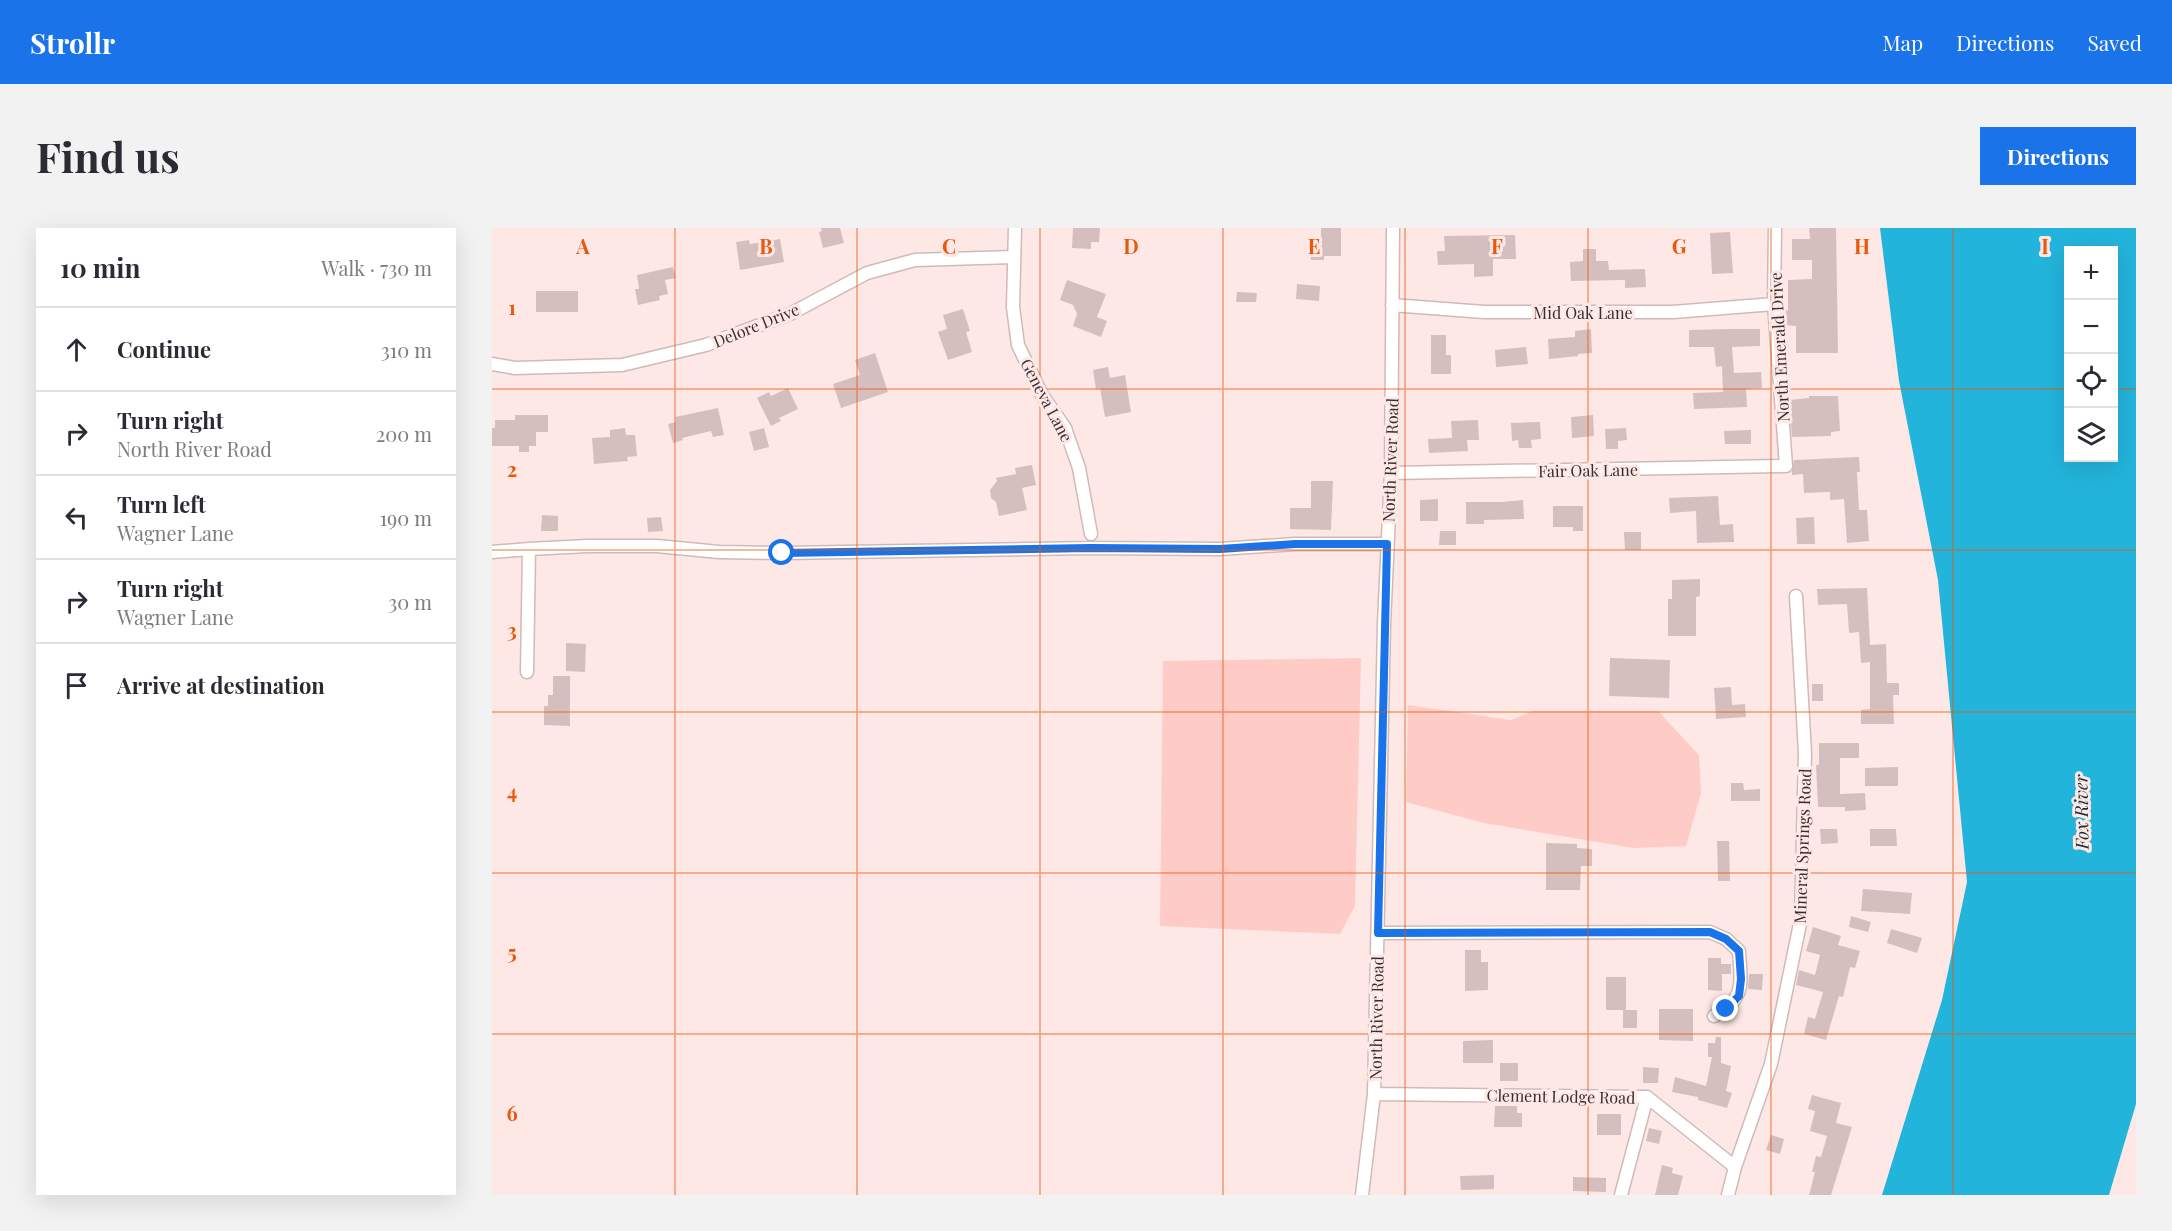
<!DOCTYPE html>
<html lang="en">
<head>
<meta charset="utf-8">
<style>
	:root { --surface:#fff; --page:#f2f2f3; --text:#2b2b33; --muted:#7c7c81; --line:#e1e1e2; --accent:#1a73e8 }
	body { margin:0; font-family:"Playfair Display",serif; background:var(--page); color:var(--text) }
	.controls { position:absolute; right:18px; top:18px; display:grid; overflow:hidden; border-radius:0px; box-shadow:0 6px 24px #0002 }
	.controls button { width:54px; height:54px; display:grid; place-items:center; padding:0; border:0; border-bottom:2px solid var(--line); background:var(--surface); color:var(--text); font:30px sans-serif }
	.stop { position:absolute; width:18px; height:18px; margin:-14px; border:4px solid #1a73e8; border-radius:50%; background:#fff }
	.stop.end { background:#1a73e8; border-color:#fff; box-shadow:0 2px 6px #0008 }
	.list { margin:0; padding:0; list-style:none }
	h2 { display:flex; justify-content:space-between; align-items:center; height:78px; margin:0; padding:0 24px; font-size:26px }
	h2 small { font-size:20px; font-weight:400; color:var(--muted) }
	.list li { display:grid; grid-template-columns:39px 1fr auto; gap:18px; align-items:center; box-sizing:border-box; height:84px; padding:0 24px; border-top:2px solid var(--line) }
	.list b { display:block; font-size:22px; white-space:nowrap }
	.list p { margin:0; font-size:20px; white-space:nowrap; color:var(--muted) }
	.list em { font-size:20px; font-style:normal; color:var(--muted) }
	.icon { flex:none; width:33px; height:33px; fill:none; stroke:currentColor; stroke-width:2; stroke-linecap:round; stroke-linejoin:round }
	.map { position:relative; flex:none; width:1644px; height:967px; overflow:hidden; border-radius:0px }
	header { display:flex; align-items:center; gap:36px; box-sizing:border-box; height:84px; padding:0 30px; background:var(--accent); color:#fff }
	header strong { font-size:28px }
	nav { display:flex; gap:33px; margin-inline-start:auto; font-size:21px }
	.intro { display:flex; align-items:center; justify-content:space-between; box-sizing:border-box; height:144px; padding:0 36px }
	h1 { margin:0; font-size:42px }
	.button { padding:15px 27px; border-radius:0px; background:var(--accent); color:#fff; font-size:21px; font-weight:700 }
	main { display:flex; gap:36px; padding:0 36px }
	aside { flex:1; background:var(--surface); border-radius:0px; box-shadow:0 6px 24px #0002 }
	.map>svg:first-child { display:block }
	.green { fill:#ffcbc7 }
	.water { fill:#23b4dc; fill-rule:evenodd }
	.building { fill:#d5bfbe }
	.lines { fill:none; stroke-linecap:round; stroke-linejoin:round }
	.minor-casing { stroke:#d0bab9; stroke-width:15 }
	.minor { stroke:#fff; stroke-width:12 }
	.route { stroke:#1a73e8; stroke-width:8 }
	.grid { fill:none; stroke:#e8590c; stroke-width:1.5; stroke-opacity:0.55 }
	.labels { text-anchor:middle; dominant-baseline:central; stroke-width:6; stroke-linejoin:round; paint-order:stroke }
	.street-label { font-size:16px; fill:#362e2d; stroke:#fee8e6 }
	.water-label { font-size:18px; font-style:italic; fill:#192f37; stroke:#fee8e6 }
	.grid-label { font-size:20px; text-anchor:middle; font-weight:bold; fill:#e8590c; stroke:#fee8e6; stroke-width:6; stroke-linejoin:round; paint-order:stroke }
</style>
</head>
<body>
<header>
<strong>Strollr</strong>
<nav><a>Map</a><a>Directions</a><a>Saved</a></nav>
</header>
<div class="intro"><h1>Find us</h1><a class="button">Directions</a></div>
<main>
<aside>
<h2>10 min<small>Walk · 730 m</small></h2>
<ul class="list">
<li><svg class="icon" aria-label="ahead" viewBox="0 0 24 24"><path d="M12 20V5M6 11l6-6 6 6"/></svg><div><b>Continue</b></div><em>310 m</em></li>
<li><svg class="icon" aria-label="right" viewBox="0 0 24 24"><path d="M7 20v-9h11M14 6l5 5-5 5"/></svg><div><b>Turn right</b><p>North River Road</p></div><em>200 m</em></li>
<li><svg class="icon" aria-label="left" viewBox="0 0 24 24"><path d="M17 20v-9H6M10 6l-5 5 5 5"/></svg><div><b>Turn left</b><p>Wagner Lane</p></div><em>190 m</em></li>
<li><svg class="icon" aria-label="right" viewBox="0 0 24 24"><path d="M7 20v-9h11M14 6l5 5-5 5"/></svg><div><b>Turn right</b><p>Wagner Lane</p></div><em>30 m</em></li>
<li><svg class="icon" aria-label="arrive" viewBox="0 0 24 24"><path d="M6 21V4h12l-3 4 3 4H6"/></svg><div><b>Arrive at destination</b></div></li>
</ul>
</aside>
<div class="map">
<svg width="1644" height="967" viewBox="0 0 1644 967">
	<rect width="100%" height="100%" fill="#fee8e6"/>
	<!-- green -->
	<path class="green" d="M869 430 863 678 848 706 668 698 671 433Z
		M916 477 1019 492 1041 483H1166L1207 527 1209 565 1194 618 1141 620 992 595 914 574Z"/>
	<!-- water -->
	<path class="water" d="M1388 0H1644V876L1617 967H1390L1450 772 1475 654 1446 352 1407 153ZM1576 22H1622V230H1576Z"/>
	<!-- building -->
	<path class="building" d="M329 0H348L352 15 331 20 327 4 330 3Z
		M581 0H608L607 14H599V21L580 20Z
		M829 0H849V28H832V32H819L818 19H829Z
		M1317 0H1344L1346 125H1304V98L1292 97 1291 82H1296V52L1320 51V32H1300V11H1318Z
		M1238 4 1241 45 1220 46 1218 5Z
		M1023 7 1024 31H1001V48L982 49V36L946 37 945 23H953L952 8Z
		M288 11 292 34 248 42 244 14 257 12 258 16Z
		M1091 21H1104V33H1116L1117 42 1153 41 1154 59 1133 60V52L1079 53 1078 34 1091 33Z
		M181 39 184 50 173 52 176 66 167 68 168 72 146 77 143 61H147L145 47Z
		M575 52 614 66 605 89 615 93 609 109 581 98 585 86 581 77 568 72Z
		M805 56 828 58 827 73 804 71Z
		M44 63H86V84H44Z
		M745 64 765 65 764 74H744Z
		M471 81 478 103 474 104 480 124 456 132 446 104 455 101 451 87Z
		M1099 101 1100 125 1086 126V128L1057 131 1056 111 1083 109V103Z
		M1238 101H1268V118L1240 119 1242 145 1269 144 1270 160 1254 161 1255 179 1202 181 1201 165 1231 164 1230 138 1224 139 1222 119H1197V102Z
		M939 107H954V127H959V146H939Z
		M1034 119 1036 136 1004 139 1003 122Z
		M383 125 396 164 349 180 341 156 368 147 363 132Z
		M616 139 618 150 633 147 639 184 613 189 608 160 604 161 601 142Z
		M296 160 306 181 287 190 289 193 279 198 265 170 277 164 279 168Z
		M1317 168H1346L1348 203 1339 204V208L1300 209 1297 172 1317 170Z
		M226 180 232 207 221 209 219 203 190 210 191 212 181 215 176 196 184 194 183 189Z
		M23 187H56V204H44V218H37V224H27V218H0V200H3V192H23Z
		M1101 187 1102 208 1080 210 1079 189Z
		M986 192 987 212H975L976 223 937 225 936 211 960 210 959 193Z
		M1048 194 1049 211 1039 212 1040 220H1027L1026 212 1020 213 1019 195Z
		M133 200 134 207H143L145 228 135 229 136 233 102 236 100 210 118 209V202Z
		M272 200 277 219 262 223 257 204Z
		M1134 200 1135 212 1126 213V221H1114L1113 201Z
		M1259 202V216H1233L1232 203Z
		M1367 229 1368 244H1365L1367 282H1375L1377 313 1355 315 1352 271 1338 272V264L1312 265 1311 246 1300 247V243L1302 232Z
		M540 237 544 257 530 260 535 282 507 288 504 274 499 270 498 262 505 253 504 250 524 246 523 240Z
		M819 253H841L839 302 798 301V280H819Z
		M1226 268 1228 297 1241 296 1242 314 1205 315 1204 283 1178 285 1177 270Z
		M946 271V293H928V272Z
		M1031 272 1032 291 992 292V296H974V274H1010Z
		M1061 278H1091V303H1081V299H1061Z
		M50 287 66 288V303H49Z
		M169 289 171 303 156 304 155 290Z
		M1322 289 1323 316H1305L1304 290Z
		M948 303H964V317H947Z
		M1132 304H1149V322H1133Z
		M1208 351V368L1204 369V408H1176V371H1180V352Z
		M1375 360 1378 417 1394 416 1395 455H1407V467H1401L1402 496H1369V482L1378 481V434L1369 435 1367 404 1357 405 1355 376 1326 377 1325 361Z
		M74 415 94 416 93 444 74 443Z
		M1118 430 1178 432 1177 470 1117 468Z
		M61 448H78V498L52 497V478H56V467H61Z
		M1320 456H1331V473H1320Z
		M1239 459 1240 477 1253 476 1254 489 1224 491 1222 460Z
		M1327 515H1367V530H1348V566L1373 565 1374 582 1353 583V579H1326L1324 537H1327Z
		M1406 539V558H1373V540Z
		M1239 555H1251L1252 562 1268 561V573H1239Z
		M1328 601H1345L1346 615 1329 616Z
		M1378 601H1404L1405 618H1378Z
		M1225 613H1237L1238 653H1226Z
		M1054 615 1085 616V620L1100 621V638H1089L1088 662H1054Z
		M1371 661 1420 665 1418 686 1369 683Z
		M1359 688 1379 694 1376 704 1357 699Z
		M1321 699 1349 708 1346 717 1368 723 1363 740 1358 739 1351 769 1347 768 1334 812 1312 806 1316 789 1323 791 1331 764 1304 757 1307 742 1323 747 1328 727 1314 723Z
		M1399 701 1430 710 1425 725 1395 715Z
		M973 722H989V734H996V762L973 763Z
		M1216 730H1229V736H1239V746H1230V763L1216 762Z
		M1257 746H1271L1270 762 1256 761Z
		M1114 749H1134V782H1145V800H1131V782H1114Z
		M1167 781H1201V813L1167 812Z
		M1224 809H1229V835L1239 838 1234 863 1240 865 1235 880 1206 872V869L1180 864 1183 849 1214 858 1220 829H1216V815H1223Z
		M1001 812V835H971V813Z
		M1008 835H1026V853H1008Z
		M1151 839 1167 840 1166 855H1151Z
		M1320 867 1349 875 1344 895 1360 899 1339 967H1317L1323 944H1320L1324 928 1329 929 1335 908 1318 903 1323 883 1316 881Z
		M1003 878H1025V885H1030V899H1002Z
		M1105 886H1129V907H1105Z
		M1157 900 1170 903 1167 916 1154 913Z
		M1279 907 1292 911 1288 926 1274 922Z
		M1170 937 1181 940 1180 945 1191 948 1186 967H1163Z
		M1002 947V961L969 962 968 948Z
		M1081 949 1114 950V964L1081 963Z"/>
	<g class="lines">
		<defs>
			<path id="minor" d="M523 0 521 79 526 117 550 167 573 200 587 240 599 306
				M900 77 992 84H1181L1282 76
				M0 136 23 140 130 137 214 117 298 86 375 45 423 32 521 29
				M899 245 1294 238 1282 76 1283 0
				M0 324 37 321
				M35 444 37 321 95 318H165L227 324 290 325 598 320 728 321 803 316H895
				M886 705 1218 704 1234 711 1247 723C1249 757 1254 770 1222 788
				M882 866 1155 869
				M1155 869 1243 939
				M870 967 882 866 892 396 899 245 901 0
				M1129 967 1155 869
				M1236 967 1243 939 1279 836 1309 691 1313 525 1304 368"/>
		</defs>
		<!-- minor casing -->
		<use href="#minor" class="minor-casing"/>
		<!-- minor -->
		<use href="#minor" class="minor"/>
	</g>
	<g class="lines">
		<!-- route -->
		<path class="route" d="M290 325 598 320 728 321 803 316H895L886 705 1218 704 1234 711 1247 723 1249 751 1247 768 1234 781"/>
	</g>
	<!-- grid -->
	<path class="grid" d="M183 0V967M365 0V967M548 0V967M731 0V967M913 0V967M1096 0V967M1279 0V967M1461 0V967M0 161H1576M1622 161H1644M0 322H1644M0 484H1644M0 645H1644M0 806H1644"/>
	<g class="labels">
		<!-- street labels -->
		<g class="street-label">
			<text x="1091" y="84">Mid Oak Lane</text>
			<text transform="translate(264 97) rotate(-22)">Delore Drive</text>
			<text transform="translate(1287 119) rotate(-93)">North Emerald Drive</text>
			<text transform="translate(555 172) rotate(62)">Geneva Lane</text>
			<text transform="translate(898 232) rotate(-88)">North River Road</text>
			<text transform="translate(1096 242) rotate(-1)">Fair Oak Lane</text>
			<text transform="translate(1310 618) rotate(-88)">Mineral Springs Road</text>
			<text transform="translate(884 790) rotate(-89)">North River Road</text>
			<text transform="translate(1069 868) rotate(1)">Clement Lodge Road</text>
		</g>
		<!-- water labels -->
		<g class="water-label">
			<text transform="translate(1589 584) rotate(-91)">Fox River</text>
		</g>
	</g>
	<g class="grid-label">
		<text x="91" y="26">A</text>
		<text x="274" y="26">B</text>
		<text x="457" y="26">C</text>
		<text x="639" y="26">D</text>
		<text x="822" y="26">E</text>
		<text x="1005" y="26">F</text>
		<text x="1187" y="26">G</text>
		<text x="1370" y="26">H</text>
		<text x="1553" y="26">I</text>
		<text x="20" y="87">1</text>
		<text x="20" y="249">2</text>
		<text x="20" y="410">3</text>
		<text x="20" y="571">4</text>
		<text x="20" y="732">5</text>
		<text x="20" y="893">6</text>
	</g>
</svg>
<div class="controls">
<button>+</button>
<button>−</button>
<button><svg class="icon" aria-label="locate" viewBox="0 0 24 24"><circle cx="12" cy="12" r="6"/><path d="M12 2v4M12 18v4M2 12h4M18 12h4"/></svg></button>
<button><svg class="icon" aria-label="layers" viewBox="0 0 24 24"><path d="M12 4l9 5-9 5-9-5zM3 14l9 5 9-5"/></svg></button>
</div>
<div class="stop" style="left:290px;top:325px"></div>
<div class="stop end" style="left:1234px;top:781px"></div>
</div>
</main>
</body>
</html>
